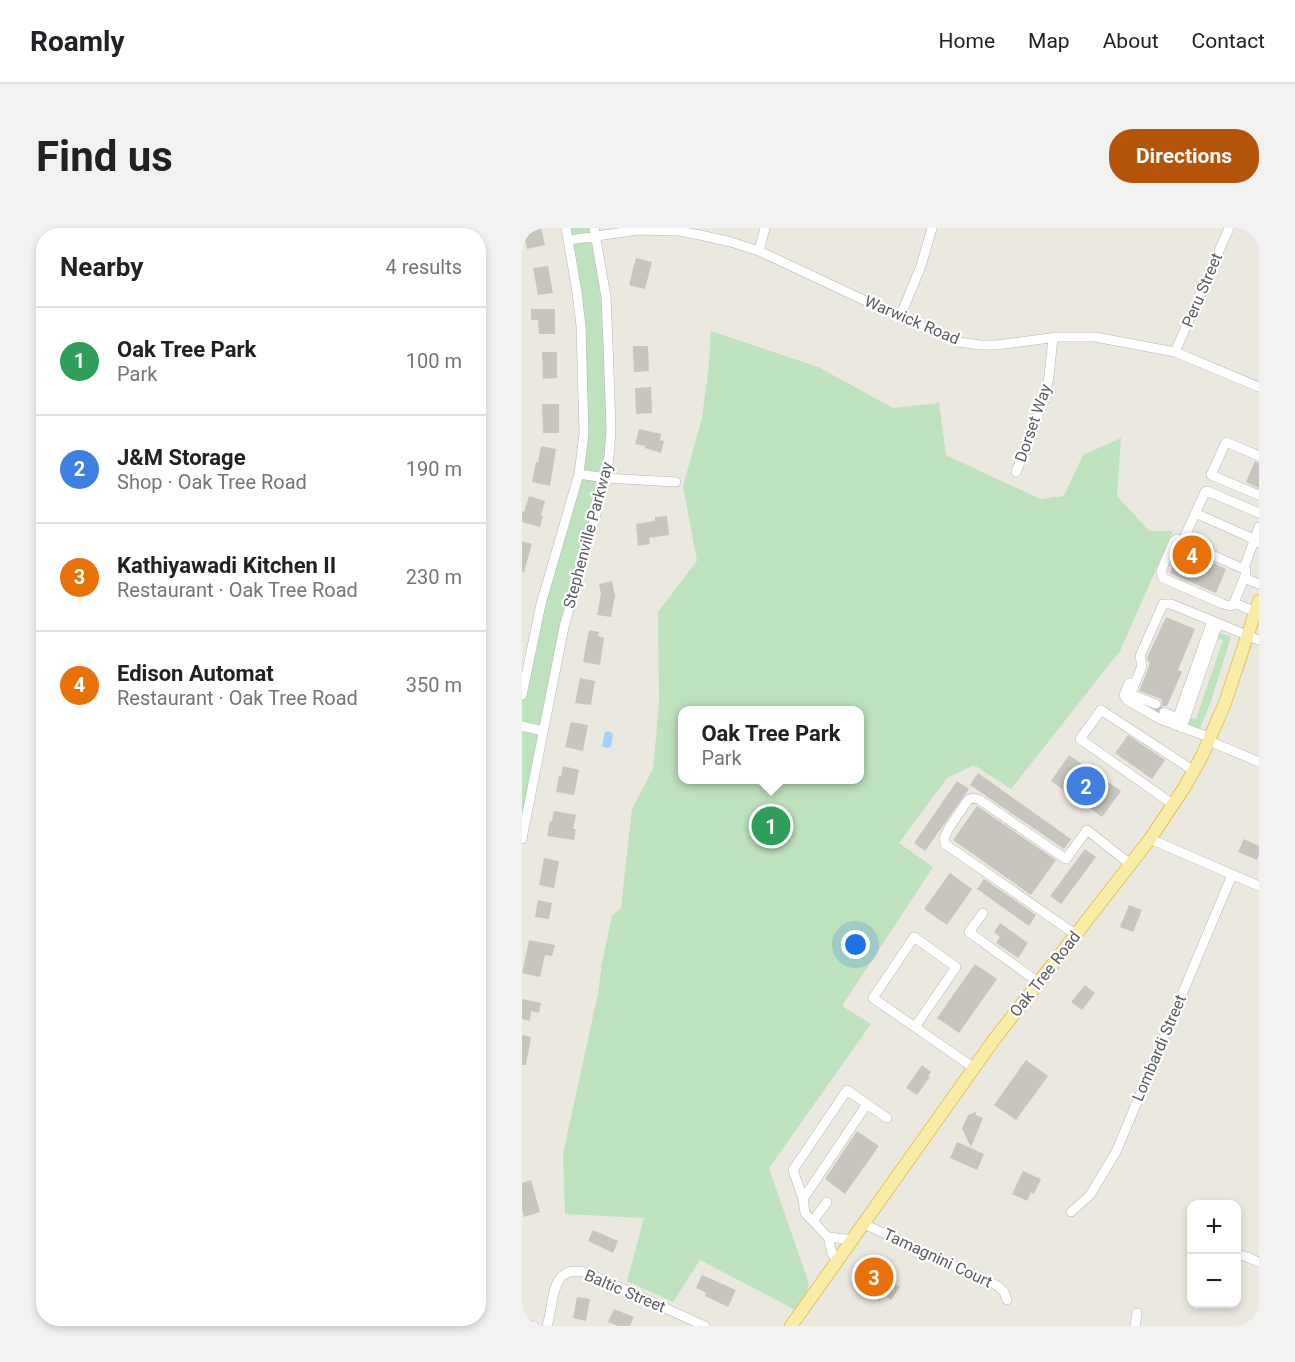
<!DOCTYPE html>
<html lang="en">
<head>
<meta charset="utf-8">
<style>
	:root { --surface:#fff; --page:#f2f2f2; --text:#202124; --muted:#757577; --line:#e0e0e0; --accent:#b45309 }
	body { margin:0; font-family:Roboto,sans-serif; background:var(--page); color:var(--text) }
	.controls { position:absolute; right:18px; bottom:18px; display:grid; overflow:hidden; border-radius:12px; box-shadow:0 3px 9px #0003 }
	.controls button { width:54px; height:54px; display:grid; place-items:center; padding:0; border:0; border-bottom:2px solid var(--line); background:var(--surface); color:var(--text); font:30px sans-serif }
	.you { position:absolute; left:334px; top:717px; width:21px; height:21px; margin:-15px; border:4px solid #fff; border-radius:50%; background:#1a73e8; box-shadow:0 0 0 9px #1a73e833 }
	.badge { display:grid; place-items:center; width:39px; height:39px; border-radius:50%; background:var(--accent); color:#fff; font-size:20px; font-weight:700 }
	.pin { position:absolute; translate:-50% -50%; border:3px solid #fff; box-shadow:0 2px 6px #0006 }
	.popup { position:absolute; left:156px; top:478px; width:186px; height:78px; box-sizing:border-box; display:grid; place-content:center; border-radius:12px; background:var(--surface); filter:drop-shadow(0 2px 4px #0005); font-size:20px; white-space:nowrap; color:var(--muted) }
	.popup b { font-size:22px; color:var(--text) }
	.popup::after { content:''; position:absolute; left:50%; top:100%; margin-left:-12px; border:12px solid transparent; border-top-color:var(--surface) }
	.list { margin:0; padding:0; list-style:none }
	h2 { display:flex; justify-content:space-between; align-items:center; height:78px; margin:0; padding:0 24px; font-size:26px }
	h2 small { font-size:20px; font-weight:400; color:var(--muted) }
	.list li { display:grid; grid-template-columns:39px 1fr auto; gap:18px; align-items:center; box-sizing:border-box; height:108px; padding:0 24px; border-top:2px solid var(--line) }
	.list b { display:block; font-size:22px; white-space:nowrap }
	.list p { margin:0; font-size:20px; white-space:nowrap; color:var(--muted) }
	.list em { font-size:20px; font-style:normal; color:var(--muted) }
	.map { position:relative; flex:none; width:737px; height:1098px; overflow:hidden; border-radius:24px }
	header { display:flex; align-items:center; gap:36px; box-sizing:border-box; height:84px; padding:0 30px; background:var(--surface); border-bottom:2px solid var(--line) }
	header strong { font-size:28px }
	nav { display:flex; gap:33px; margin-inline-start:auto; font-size:21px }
	.intro { display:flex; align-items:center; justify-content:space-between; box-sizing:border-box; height:144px; padding:0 36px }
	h1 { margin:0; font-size:42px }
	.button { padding:15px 27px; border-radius:24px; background:var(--accent); color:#fff; font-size:21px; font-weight:700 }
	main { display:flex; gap:36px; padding:0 36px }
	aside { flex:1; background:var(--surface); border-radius:24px; box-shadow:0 3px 9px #0003 }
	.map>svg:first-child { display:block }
	.green { fill:#bee1be; fill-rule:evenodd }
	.water { fill:#a3d2f8 }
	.building { fill:#c8c5bf }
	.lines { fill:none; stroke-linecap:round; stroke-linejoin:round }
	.minor-tunnel { stroke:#c6c5c0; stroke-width:9; stroke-dasharray:9 4.5; stroke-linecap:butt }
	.minor-casing { stroke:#b3b6ba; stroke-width:10 }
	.major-casing { stroke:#e6c15e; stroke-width:14 }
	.minor { stroke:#fff; stroke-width:9 }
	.major { stroke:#f8eca7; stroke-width:12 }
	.labels { text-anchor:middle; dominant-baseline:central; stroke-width:4.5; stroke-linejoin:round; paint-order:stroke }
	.street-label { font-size:16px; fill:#595c60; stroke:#fff }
</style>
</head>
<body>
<header>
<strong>Roamly</strong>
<nav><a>Home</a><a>Map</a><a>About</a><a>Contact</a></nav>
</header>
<div class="intro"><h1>Find us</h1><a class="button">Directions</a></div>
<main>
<aside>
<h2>Nearby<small>4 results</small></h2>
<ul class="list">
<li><span class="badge" style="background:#2e9e5b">1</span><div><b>Oak Tree Park</b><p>Park</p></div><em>100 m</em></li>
<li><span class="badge" style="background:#3f7fe0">2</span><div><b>J&amp;M Storage</b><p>Shop · Oak Tree Road</p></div><em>190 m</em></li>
<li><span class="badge" style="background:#e8710a">3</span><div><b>Kathiyawadi Kitchen II</b><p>Restaurant · Oak Tree Road</p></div><em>230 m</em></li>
<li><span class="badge" style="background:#e8710a">4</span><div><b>Edison Automat</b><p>Restaurant · Oak Tree Road</p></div><em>350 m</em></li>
</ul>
</aside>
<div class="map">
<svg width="737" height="1098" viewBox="0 0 737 1098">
	<rect width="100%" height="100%" fill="#ebe8e0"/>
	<!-- green -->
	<path class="green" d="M44 0H72L84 69 87 228 52 360 0 611V467L57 246 59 98Z
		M189 103 296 139 371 180 417 175 424 227 518 271 542 268 561 227 599 210 595 268 627 303H651L598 423 489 561 452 537 425 550 377 615 411 639 320 778 349 796 247 940 287 1056 279 1085 178 1032 151 1074 105 1053 122 990 43 986 41 926 76 765 80 735 90 688 99 680 110 581 131 541 137 476 136 384 175 333 161 258 180 190 187 137ZM160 482H338V552H160Z
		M696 405 705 407 709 409 689 473 678 500 675 501 665 496 667 490 674 491 701 412 695 410Z"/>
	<!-- water -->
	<path class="water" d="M87 503 91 506 89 519 84 520 80 518 83 504Z"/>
	<!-- building -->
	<path class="building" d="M1 0H19L23 17 5 21Z
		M114 30 130 34 123 61 107 57Z
		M26 38 31 65 16 67 11 40Z
		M9 81H33V106H17L16 92H9Z
		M111 118H126L127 143 112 144Z
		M20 124H35V150L21 151Z
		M129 159 130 185 114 186 113 160Z
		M20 176H37V205H21Z
		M117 201 139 206 138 212 142 213 139 225 123 220V218L113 216Z
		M19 218 34 221 28 258 10 254 14 234H16Z
		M733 233 737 235V260L724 254Z
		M7 268 23 273 19 287 21 288 18 299 0 294V283L2 284Z
		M145 288 147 307 127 310 128 316 116 318 114 296 133 293V289Z
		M0 313 10 316 2 344H0Z
		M659 319 704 341 694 365 648 345Z
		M90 353 93 368 89 389 75 387 79 366 77 356Z
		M644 389 673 401 656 442 660 444 645 478H640V472L637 470 617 463 626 441 628 434 626 433 625 430Z
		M67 402 77 404 76 408 82 410 78 437 61 434Z
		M58 450 73 453 69 477 53 475Z
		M49 494 66 497 61 523 43 519Z
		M606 507 643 532 630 551 593 525Z
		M547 527 599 563 580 589 529 553Z
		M41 538 57 542 52 567 34 564 37 548H39Z
		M456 545 549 611 542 621 448 557Z
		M435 553 447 561 403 623 392 615Z
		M455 578 534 632 509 667 431 612Z
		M32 583 54 587 51 601H54L52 612 25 608 28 593H30Z
		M722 611 737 618V627L735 632 716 624Z
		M563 621 574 629 539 676 528 668Z
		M22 630 37 633 32 660 17 657Z
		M428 645 450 661 425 697 402 681Z
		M462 651 514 687 507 698 455 661Z
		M16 672 30 675 27 691 13 689Z
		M607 677 620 682 611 704 598 699Z
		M478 695 506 715 496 730 474 715 478 709 472 704Z
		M7 712 33 717 30 728 23 727 18 749 0 745Z
		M453 736 475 751 437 805 415 790Z
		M563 757 573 765 560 782 549 774Z
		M0 771 19 775 17 785 9 783 8 793 0 791Z
		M0 807 9 809 4 837H0Z
		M504 832 526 848 494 892 472 877Z
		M400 837 409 844 406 848 408 849 395 867 384 860Z
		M454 884V887L461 890 449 919 440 901 446 887Z
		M335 903 357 918 323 966 303 951Z
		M435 914 462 926 455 942 428 930Z
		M501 943 519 951 512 966 509 964 505 973 490 966Z
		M9 952 18 984 2 989 0 982V955Z
		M71 1002 96 1013 91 1025 66 1013Z
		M349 1039 378 1059 369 1072 363 1067 357 1073 354 1070 352 1072 346 1066 343 1068 333 1060Z
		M180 1047 214 1062 206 1079 183 1068 184 1065 174 1060Z
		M55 1069 68 1071 64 1093 51 1090Z
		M92 1081 112 1089 108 1098H96L86 1094Z"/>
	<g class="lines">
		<!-- minor-tunnel -->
		<path class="minor-tunnel" d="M632 480 642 484"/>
		<defs>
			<path id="minor" d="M47 12 116 2 157 3 178 7 209 14 237 23 378 89 437 114 458 117H475L536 109H573L653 124 737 159
				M237 23 243 0
				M378 89 399 38 410 0
				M653 124 707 0
				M737 228 704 214 689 247 737 267
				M494 244 522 173 527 148 531 109
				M57 246 84 250 154 254
				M673 285 725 308 737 315
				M664 314 655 311 652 313 639 343 641 350 701 376 709 378 712 375 724 345V342L668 317 664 314 663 308 683 264 685 263 737 285
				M722 340 737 299
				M722 350 737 356
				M712 375 734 384
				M607 455 602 467 605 472 638 491 689 510
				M0 467 19 376 57 246 62 206 59 98 55 64 44 0
				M634 476 610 467 609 465 620 438 618 428 641 376H649L737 412
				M642 484 655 490
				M653 497 690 393
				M0 498 21 503
				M660 500 696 395
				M687 513 737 534
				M652 577 558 511 579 482 672 543
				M0 611 42 399 84 250 87 228 89 202 86 115 84 69 72 0
				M628 611 737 658
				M461 685 447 704 516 754
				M553 706 423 616 422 610 427 600 446 572 451 570 458 572 544 631 565 602 608 636
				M393 799 434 739 392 709 351 770 452 840
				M281 971 345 876
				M549 984 568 967 594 924 710 647
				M291 993 305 974
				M342 996 476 1058 482 1064 485 1072
				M306 1009 331 1012
				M714 1026 725 1029 737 1034
				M316 1033 310 1025 306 1009 283 985 281 971 271 942 325 862 365 890
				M0 1096 12 1098
				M25 1098C33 1073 27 1034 66 1045L183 1098
				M613 1098 615 1085"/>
			<path id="major" d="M269 1098 471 813 628 611 662 560 680 528 703 475 737 373"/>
		</defs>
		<!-- minor casing -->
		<use href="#minor" class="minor-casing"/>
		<!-- major casing -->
		<use href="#major" class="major-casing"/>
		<!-- minor -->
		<use href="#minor" class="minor"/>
		<!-- major -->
		<use href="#major" class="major"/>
	</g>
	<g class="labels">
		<!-- street labels -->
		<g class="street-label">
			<text transform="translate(680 62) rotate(-67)">Peru Street</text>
			<text transform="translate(390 92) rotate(23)">Warwick Road</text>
			<text transform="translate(511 195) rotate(-71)">Dorset Way</text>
			<text transform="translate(66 307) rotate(-75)">Stephenville Parkway</text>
			<text transform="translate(523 746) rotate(-52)">Oak Tree Road</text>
			<text transform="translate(637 820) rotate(-67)">Lombardi Street</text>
			<text transform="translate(416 1030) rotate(25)">Tamagnini Court</text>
			<text transform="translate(103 1063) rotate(23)">Baltic Street</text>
		</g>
	</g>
</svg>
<div class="controls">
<button>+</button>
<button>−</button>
</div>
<div class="you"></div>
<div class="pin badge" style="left:249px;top:598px;background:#2e9e5b">1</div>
<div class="popup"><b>Oak Tree Park</b>Park</div>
<div class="pin badge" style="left:564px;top:558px;background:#3f7fe0">2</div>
<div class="pin badge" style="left:352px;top:1049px;background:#e8710a">3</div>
<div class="pin badge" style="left:670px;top:327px;background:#e8710a">4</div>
</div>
</main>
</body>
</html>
